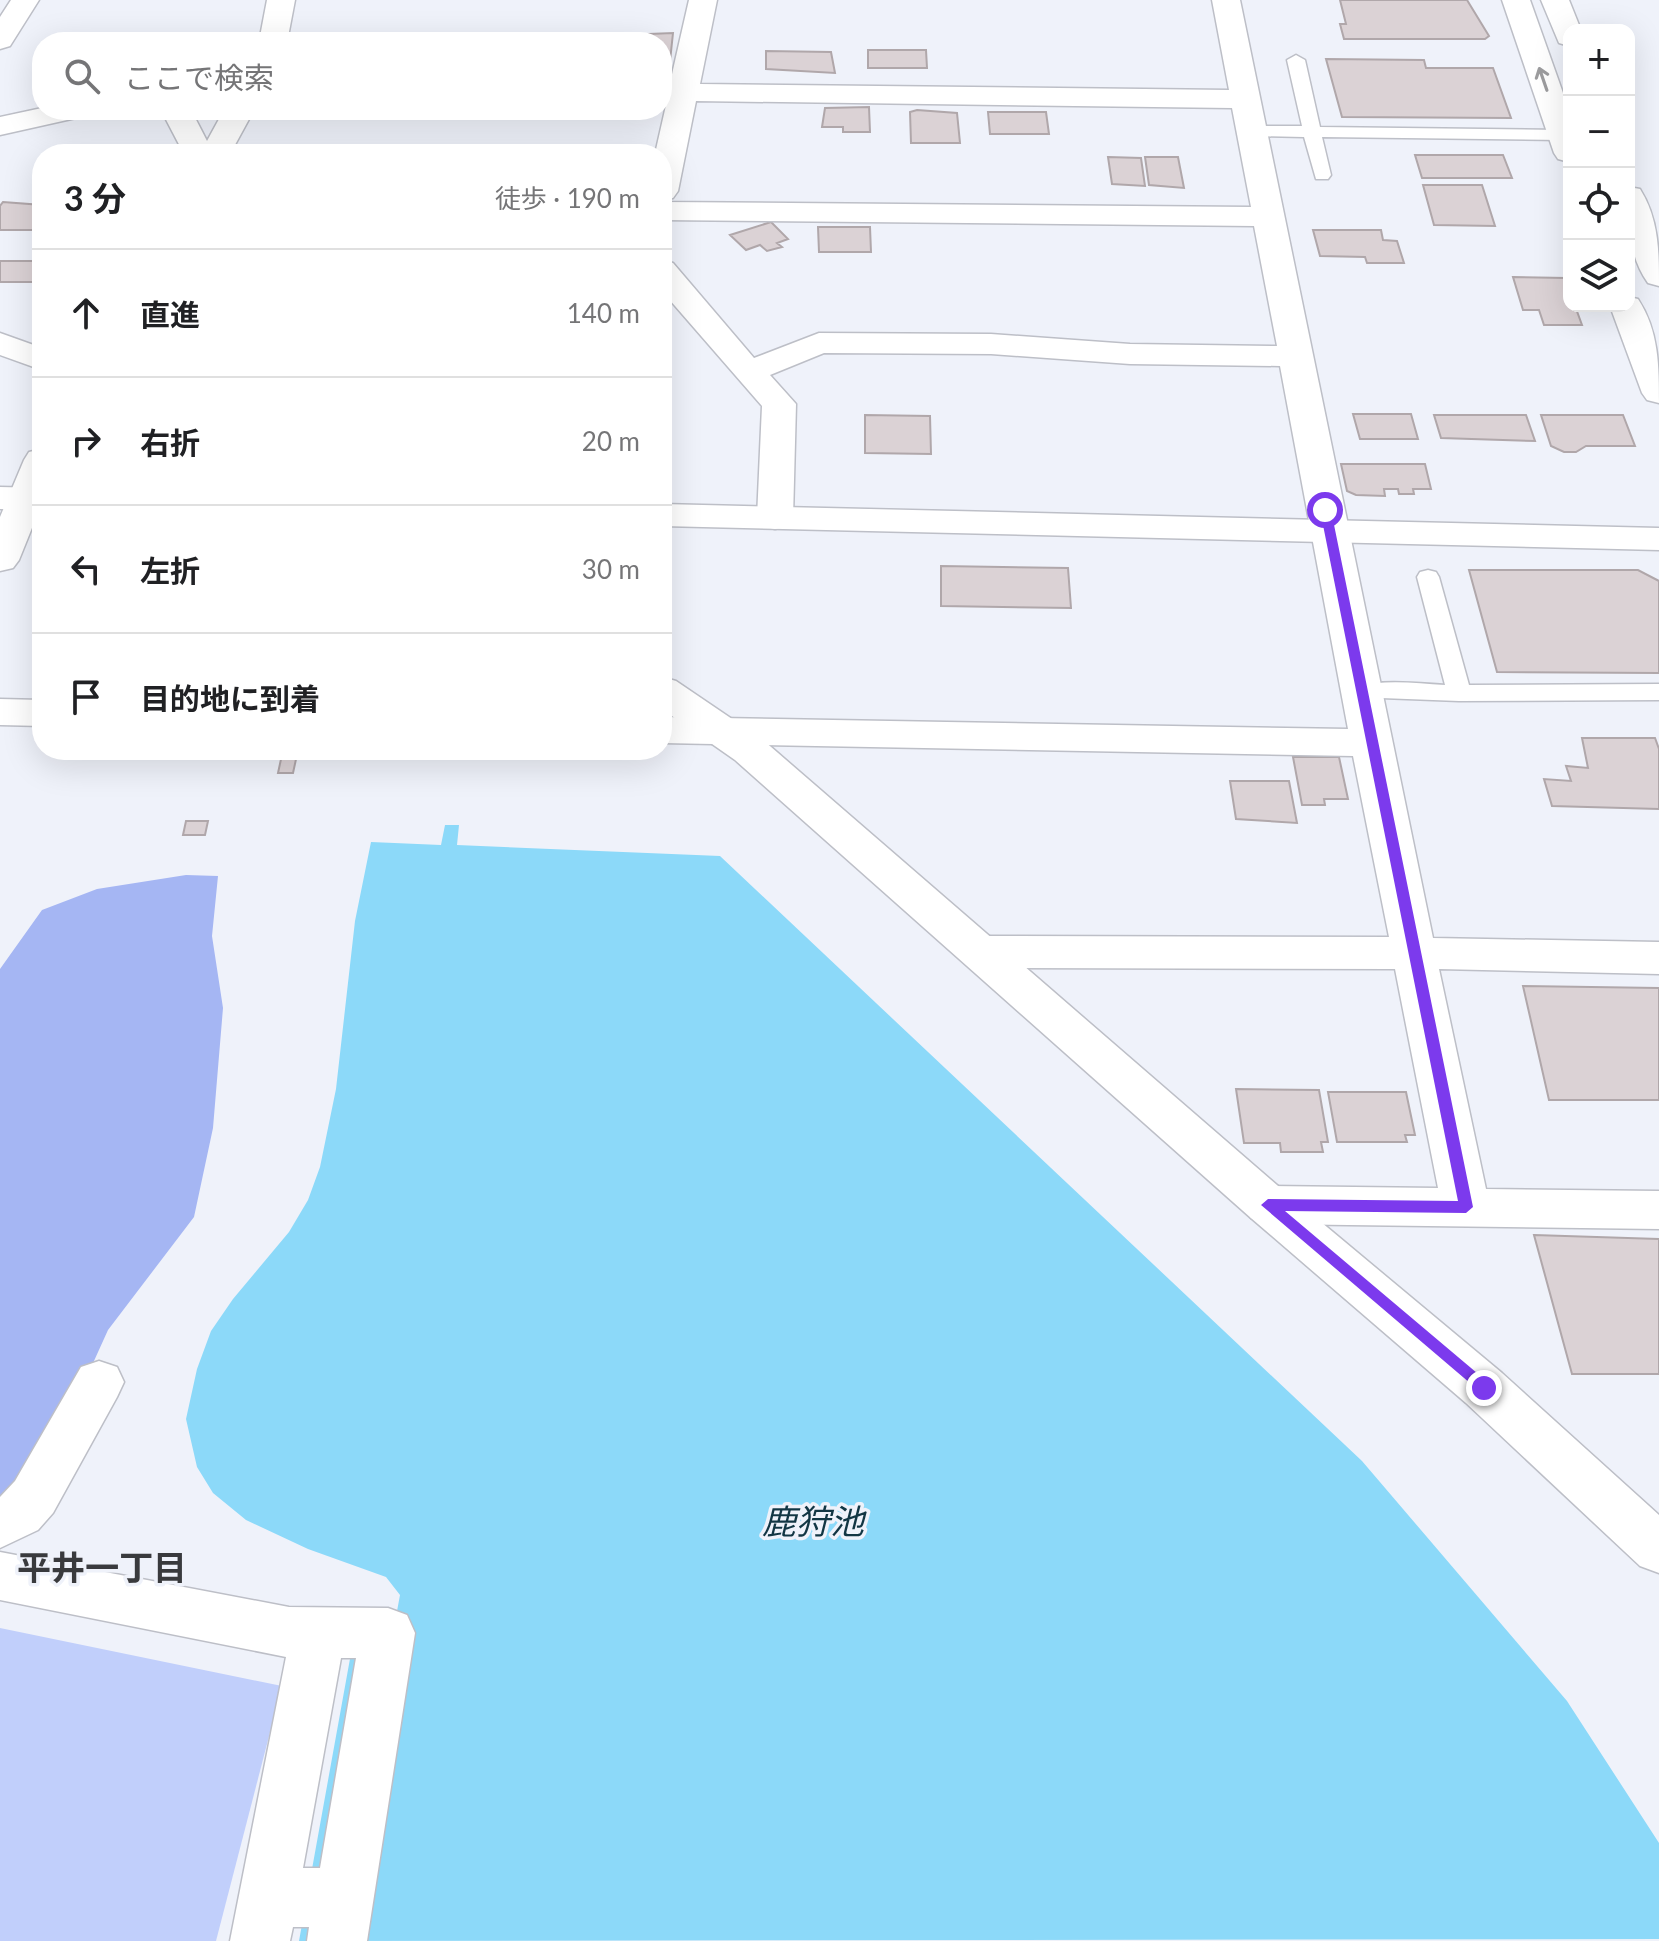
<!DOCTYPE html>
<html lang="ja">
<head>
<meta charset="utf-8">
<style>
	:root { --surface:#fff; --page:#f2f2f2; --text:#202124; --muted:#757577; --line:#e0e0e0 }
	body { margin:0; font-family:Lato,"Noto Sans JP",sans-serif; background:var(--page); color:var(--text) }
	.controls { position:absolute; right:24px; top:24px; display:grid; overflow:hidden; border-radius:16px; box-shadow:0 8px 32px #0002 }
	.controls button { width:72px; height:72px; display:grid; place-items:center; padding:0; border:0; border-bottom:2px solid var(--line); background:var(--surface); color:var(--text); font:40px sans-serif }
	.stop { position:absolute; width:24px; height:24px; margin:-18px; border:6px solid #7c3aed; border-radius:50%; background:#fff }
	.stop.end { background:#7c3aed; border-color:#fff; box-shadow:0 2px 8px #0008 }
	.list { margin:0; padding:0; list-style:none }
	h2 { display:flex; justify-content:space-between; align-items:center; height:104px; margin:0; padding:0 32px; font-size:34px }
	h2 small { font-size:26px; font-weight:400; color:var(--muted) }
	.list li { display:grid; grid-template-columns:52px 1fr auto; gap:24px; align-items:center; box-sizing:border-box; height:128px; padding:0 32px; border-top:2px solid var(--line) }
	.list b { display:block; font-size:30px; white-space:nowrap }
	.list em { font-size:26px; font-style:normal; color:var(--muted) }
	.icon { flex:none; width:44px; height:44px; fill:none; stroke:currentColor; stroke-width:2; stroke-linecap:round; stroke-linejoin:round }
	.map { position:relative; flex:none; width:1659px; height:1941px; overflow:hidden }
	.search { position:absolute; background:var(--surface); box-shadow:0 8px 32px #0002; left:32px; top:32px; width:640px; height:88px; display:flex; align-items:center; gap:20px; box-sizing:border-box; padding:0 28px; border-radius:32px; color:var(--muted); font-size:30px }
	.panel { position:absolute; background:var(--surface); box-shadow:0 8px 32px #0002; left:32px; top:144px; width:640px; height:616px; border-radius:32px }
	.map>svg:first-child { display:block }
	.green { fill:#c1cffb }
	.forest { fill:#a5b6f3 }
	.water { fill:#8cd9f9 }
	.building { fill:#dbd2d5; stroke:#b0a7aa; stroke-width:2 }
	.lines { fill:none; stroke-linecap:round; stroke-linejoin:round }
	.lane-casing { stroke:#bdbfc7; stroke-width:3 }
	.street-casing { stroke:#bdbfc7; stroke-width:3 }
	.secondary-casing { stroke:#bdbfc7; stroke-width:3 }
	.lane { fill:#fff; fill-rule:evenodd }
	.street { fill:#fff; fill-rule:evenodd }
	.secondary { fill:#fff; fill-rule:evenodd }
	.oneway { stroke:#9c9c9e }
	.route { fill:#7c3aed }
	.labels { text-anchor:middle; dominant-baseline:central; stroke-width:7; stroke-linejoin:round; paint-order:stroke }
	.near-water-label { font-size:34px; font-style:italic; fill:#123644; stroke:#eff2fa }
	.near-neighbourhood-label { font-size:34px; font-weight:bold; fill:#393a3d; stroke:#eff2fa }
</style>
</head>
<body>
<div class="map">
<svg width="1659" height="1941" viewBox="0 0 1659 1941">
	<rect width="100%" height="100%" fill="#eff2fa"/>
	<!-- green -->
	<path class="green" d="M0 1628 282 1686 216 1941H0Z"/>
	<!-- forest -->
	<path class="forest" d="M186 875 218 876 212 936 223 1008 213 1128 194 1217 108 1330 65 1425 0 1509V969L42 910 97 889Z"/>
	<!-- water -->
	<path class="water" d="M445 825H459L457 845 720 856 1362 1461 1567 1701 1659 1843V1939L299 1941 357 1620 395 1622 400 1595 386 1577 308 1549 246 1520 213 1493 197 1467 186 1419 197 1369 211 1331 233 1299 289 1232 308 1200 320 1167 336 1089 355 921 371 842 441 845Z"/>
	<!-- building -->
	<path class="building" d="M1340 0H1467L1489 36 1485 39H1344L1340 24H1346Z
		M673 33 670 61H662V42H623L624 35Z
		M868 50H926L927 68H868Z
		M766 51 831 52 835 73 766 69Z
		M1326 59 1424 60 1426 68H1493L1511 118 1342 117Z
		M869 107 870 132H843V127H822L825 108Z
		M917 110 957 113 960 143H911L910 112Z
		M988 112H1046L1049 134H990Z
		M1415 155H1503L1512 178H1422Z
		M1108 157 1141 158 1145 186 1112 184Z
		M1145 157H1178L1184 188 1149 185Z
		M1423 185H1482L1495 226 1434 225Z
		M3 202 42 205V230H0V206Z
		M771 222 788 239 777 243 782 247 767 251 760 245 746 250 730 235Z
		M818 227H870L871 252H819Z
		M1313 230H1381L1383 240 1397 241 1404 263H1367L1365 257 1320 256Z
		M0 261H42V282H0Z
		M1513 277 1566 278 1569 306H1575L1582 325H1544L1539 310H1523Z
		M1353 414H1411L1418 439H1360Z
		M865 415 930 416 931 454 865 453Z
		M1434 415H1526L1535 441 1441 438Z
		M1541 415H1623L1635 446H1586L1576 452H1564L1551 446Z
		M1341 464H1425L1431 489H1413L1414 494H1399L1398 489H1384L1385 496 1356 495 1347 491Z
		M941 566 1068 568 1071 608 941 606Z
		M1469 570H1638L1659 581V673L1497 672Z
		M1582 738H1655L1659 749V809L1552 806 1544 779 1571 781 1566 766 1588 768Z
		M283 750H298L293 773H278Z
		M1293 757H1339L1348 799H1324L1325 805H1302Z
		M1230 781H1289L1297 823 1236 819Z
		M186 821H208L205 835H183Z
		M1523 986 1659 988V1100H1549Z
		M1236 1089 1319 1090 1328 1142H1321L1323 1152H1281L1280 1143H1244Z
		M1328 1092H1406L1415 1135H1405L1407 1142H1337Z
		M1534 1235 1659 1239V1374H1572Z"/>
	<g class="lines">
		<defs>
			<path id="lane" d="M1296 55 1305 60 1320 127 1562 130 1568 131 1569 138 1562 140 1322 137 1331 175 1328 179H1316L1304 137 1252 136 1243 131 1252 126H1302L1287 60Z
				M1428 570 1436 572 1439 577 1469 685 1659 684V700L1459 701 1355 697 1351 692 1355 687C1384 679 1415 683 1445 685L1417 577 1420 572Z"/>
			<path id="street" d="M11 0H39L10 46 0 49V17Z
				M267 0H295L287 42H259Z
				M689 0H717L700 84 1229 90 1212 0H1240L1433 938 1659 942V974L1439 969 1486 1189 1659 1191V1229L1268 1224 1251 1218 1244 1205 1251 1192 1268 1186 1438 1188 1395 969 982 968 967 963 960 952 967 941 982 936 1389 937 1353 756 662 743V717L1348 729 1280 366 1130 364 991 354 824 353 770 375 796 404 793 518 788 526 775 529 762 526 757 518 762 406 662 291V260L673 263 754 358 819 333 991 334 1130 344 1277 346 1254 226 662 220V202L1251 207 1232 108 696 101 678 191 673 198 662 200V154H655L667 101H662V83H670Z
				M42 108 89 110 85 116 0 135V117Z
				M161 110H191L207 141 224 110H254L230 154H184Z
				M0 333 42 348V370L0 355Z
				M42 449V503L19 560 13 568 0 571V517L24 460 29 452Z
				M0 699 42 700V726L0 725Z
				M99 1361 117 1367 124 1382 117 1397 53 1513 38 1530 0 1548V1497L15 1481 81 1367Z
				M0 1552 289 1607 388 1608 407 1615 415 1633 367 1941H307L309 1927H293L290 1941H230L286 1657 0 1600ZM341 1658H356L320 1868H303Z"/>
			<path id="secondary" d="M1502 0H1530L1569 110V162L1558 159 1554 153Z
				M1541 0H1569L1581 30H1569V46L1559 43Z
				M1629 187 1640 189C1659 219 1659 252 1659 286L1648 283C1627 254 1629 220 1629 187Z
				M1629 297 1638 299C1659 331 1659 366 1659 403L1647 400 1642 393 1610 306H1629Z
				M0 487 42 488V510L0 509Z
				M662 504 1659 528V550L662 526Z
				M662 677 676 681 763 740 1285 1192 1502 1373 1659 1515V1573L1640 1566 1466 1403 1251 1218 735 760 662 709Z"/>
		</defs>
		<!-- lane casing -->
		<use href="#lane" class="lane-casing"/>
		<!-- street casing -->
		<use href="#street" class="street-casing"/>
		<!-- secondary casing -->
		<use href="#secondary" class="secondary-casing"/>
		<!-- lane -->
		<use href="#lane" class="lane"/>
		<!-- street -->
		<use href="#street" class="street"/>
		<!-- secondary -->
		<use href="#secondary" class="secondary"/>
	</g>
	<!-- one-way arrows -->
	<defs><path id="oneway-shaft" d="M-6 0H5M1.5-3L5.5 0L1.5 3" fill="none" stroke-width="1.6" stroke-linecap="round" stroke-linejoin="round" transform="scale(2)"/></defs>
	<use class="oneway" href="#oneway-shaft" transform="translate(1543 79) rotate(-109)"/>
	<!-- route -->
	<path class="route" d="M1325 507 1331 510 1473 1207 1466 1213 1285 1211 1490 1384 1492 1388 1484 1395 1261 1205 1268 1199 1458 1201 1320 510Z"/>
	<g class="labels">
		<!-- near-water labels -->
		<g class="near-water-label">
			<text x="813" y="1520">鹿狩池</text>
		</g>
		<!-- near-neighbourhood labels -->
		<g class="near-neighbourhood-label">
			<text x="102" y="1566">平井一丁目</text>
		</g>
	</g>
</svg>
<div class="controls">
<button>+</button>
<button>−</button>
<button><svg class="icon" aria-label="locate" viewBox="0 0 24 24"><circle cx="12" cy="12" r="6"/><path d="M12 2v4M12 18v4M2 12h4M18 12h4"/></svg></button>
<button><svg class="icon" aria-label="layers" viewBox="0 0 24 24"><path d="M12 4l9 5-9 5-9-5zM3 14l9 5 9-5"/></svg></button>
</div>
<div class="stop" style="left:1325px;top:510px"></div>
<div class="stop end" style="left:1484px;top:1388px"></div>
<div class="search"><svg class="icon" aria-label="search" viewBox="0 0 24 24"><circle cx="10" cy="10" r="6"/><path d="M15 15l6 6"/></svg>ここで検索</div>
<section class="panel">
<h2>3 分<small>徒歩 · 190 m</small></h2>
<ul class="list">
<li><svg class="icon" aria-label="ahead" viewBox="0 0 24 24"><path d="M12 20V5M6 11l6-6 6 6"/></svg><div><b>直進</b></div><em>140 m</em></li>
<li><svg class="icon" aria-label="right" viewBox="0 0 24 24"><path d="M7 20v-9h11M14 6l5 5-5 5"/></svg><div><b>右折</b></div><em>20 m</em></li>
<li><svg class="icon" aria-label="left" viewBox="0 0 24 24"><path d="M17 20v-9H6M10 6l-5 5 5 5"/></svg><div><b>左折</b></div><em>30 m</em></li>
<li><svg class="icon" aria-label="arrive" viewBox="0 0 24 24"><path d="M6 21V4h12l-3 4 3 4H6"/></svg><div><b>目的地に到着</b></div></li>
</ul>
</section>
</div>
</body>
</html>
